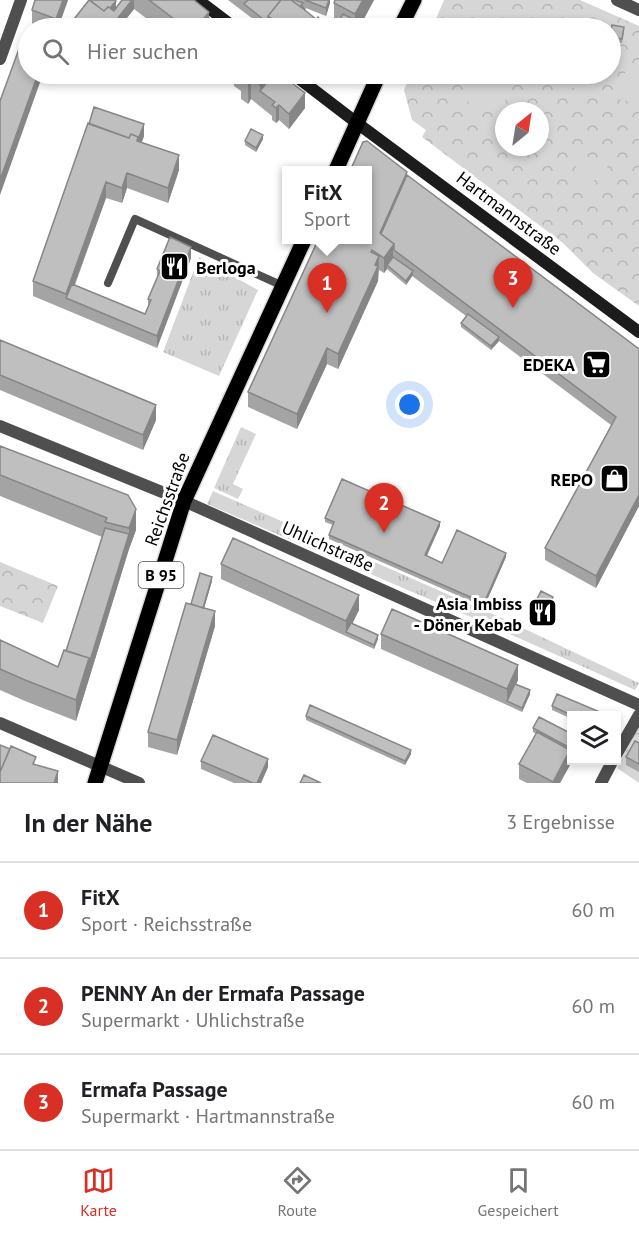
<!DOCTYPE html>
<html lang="de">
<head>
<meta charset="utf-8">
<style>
	:root { --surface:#fff; --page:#f2f2f2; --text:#202124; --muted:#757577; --line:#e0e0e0; --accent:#d93025 }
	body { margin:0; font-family:"PT Sans",sans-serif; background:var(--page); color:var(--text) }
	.controls { position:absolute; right:18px; bottom:18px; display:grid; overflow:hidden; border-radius:0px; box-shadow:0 3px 9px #0003 }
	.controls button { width:54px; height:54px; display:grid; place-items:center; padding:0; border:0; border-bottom:2px solid var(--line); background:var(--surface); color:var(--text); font:30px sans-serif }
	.compass { position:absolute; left:495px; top:102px; width:54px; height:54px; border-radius:50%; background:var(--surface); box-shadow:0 3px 9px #0003; rotate:30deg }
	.you { position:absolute; left:410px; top:405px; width:21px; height:21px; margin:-15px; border:4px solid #fff; border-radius:50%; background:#1a73e8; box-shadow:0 0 0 9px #1a73e833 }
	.badge { display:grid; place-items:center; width:39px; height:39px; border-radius:50%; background:var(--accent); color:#fff; font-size:20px; font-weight:700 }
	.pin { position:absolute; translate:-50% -50px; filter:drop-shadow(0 2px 3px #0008) }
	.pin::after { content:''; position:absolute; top:32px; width:21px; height:18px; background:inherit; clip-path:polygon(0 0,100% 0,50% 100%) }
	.popup { position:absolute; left:282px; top:166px; width:90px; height:78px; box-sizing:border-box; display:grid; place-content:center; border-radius:0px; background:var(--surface); filter:drop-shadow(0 2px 4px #0005); font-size:20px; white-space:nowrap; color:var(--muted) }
	.popup b { font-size:22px; color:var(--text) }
	.popup::after { content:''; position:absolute; left:50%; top:100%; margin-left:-12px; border:12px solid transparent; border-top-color:var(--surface) }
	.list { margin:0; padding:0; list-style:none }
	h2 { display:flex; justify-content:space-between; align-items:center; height:78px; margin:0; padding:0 24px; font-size:26px }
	h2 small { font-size:20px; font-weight:400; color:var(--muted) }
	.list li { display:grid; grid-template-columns:39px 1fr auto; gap:18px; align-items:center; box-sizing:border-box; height:96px; padding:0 24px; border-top:2px solid var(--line) }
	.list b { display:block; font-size:22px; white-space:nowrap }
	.list p { margin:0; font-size:20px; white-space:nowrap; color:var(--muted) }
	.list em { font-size:20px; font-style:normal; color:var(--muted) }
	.icon { flex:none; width:33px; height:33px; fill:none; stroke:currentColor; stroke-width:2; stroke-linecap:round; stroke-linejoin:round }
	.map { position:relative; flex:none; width:639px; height:783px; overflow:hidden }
	.search { position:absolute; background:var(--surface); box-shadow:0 3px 9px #0003; left:18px; right:18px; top:18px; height:66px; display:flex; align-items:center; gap:15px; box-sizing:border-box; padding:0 21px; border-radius:33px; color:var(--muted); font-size:22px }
	.sheet { height:366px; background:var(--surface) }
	nav { display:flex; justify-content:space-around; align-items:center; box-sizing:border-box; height:84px; border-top:2px solid var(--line); background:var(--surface); font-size:16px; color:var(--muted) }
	nav a { display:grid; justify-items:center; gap:3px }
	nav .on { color:var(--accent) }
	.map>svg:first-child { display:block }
	.grass { fill:url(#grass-tufts) }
	.forest { fill:url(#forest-crowns); fill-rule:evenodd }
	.garden { fill:#d6d6d6 }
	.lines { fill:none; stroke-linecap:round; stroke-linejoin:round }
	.primary-casing { stroke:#dbdbdb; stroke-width:18 }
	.lane { stroke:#4f4f4f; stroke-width:8 }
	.street { stroke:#4f4f4f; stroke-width:12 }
	.secondary { stroke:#1c1c1c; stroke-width:12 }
	.primary { stroke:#000; stroke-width:15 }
	.wall { fill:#a4a4a4 }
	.shaded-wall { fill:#868686 }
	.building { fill:#bfbfbf; stroke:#868686; stroke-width:1.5 }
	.labels { text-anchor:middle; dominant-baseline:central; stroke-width:6; stroke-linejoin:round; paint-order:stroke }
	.shield { fill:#fff; stroke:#4c4c4c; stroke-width:1.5 }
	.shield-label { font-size:16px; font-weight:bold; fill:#000 }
	.street-label { font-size:18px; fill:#000; stroke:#fff }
	.poi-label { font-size:18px; font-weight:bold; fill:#000; stroke:#fff; text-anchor:end }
</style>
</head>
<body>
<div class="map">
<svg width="639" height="783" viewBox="0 0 639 783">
	<defs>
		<pattern id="grass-tufts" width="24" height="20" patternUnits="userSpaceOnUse" patternTransform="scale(1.5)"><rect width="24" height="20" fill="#d6d6d6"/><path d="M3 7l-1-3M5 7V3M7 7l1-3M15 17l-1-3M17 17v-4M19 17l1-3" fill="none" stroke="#b6b6b6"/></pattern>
		<pattern id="forest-crowns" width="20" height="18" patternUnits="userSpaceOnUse" patternTransform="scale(1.5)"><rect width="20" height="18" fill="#d6d6d6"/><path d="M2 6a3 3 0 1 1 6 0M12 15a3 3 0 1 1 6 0" fill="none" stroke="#b6b6b6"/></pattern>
	</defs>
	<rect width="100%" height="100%" fill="#fff"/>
	<!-- grass -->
	<path class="grass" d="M199 257 258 290 219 376 163 352Z
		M241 427 256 434 233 484 243 489 238 499 214 488Z
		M213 491 506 620 639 683 635 690 501 630 207 504Z"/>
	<!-- forest -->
	<path class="forest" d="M444 0H580L639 26V306L593 273 563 243 422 137 426 130 412 120 404 90 411 74H610V28H432ZM504 111H540V147H504Z
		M0 562 58 586 43 623 0 606Z
		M639 725V783L617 768Z"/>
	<!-- garden -->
	<path class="garden" d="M626 70 639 74V104L618 99Z
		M474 74H511L504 108 468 102Z
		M541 74H598L588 94Z
		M579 154 603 162 608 166 588 187 572 183Z"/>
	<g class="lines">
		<defs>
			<path id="primary" d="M400 28 414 0
				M336 170 379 74
				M95 783 184 501 304 240"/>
		</defs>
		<!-- primary casing -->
		<use href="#primary" class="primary-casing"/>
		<!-- lane -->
		<path class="lane" d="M108 283 135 219 283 286"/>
		<!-- street -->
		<path class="street" d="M617 0 639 10
			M0 59 21 0
			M0 426 184 501 639 705
			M0 723 139 783
			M616 755 639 715
			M601 783 613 760"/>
		<!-- secondary -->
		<path class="secondary" d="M198 0 235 28
			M293 74 357 123 639 332"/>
		<!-- primary -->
		<use href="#primary" class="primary"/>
	</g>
	<!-- wall -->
	<path class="wall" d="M35 0H68L58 28H41L32 25V10Z
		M122 0H194L209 18 223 28H159L134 9 119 28H67L116 8Z
		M228 0H330V3L326 16 303 7 305 10 326 28H334H265Z
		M335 0H374L359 28 337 25 334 24V3Z
		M624 31 622 43 610 41V34Z
		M234 74H280L305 108 289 129 279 120 276 123 272 120V116L251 99 248 104 241 99V91L234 86Z
		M88 123 144 136 142 142 179 170 168 203 127 188 122 203 106 198 75 285 145 314 148 307V299L157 278V269L191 258 157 348 33 296V281Z
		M263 139 256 152 245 145V141Z
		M407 175 639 349V506L596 588 545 560V548L611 425 499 341 491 350 461 327V323L466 316 412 276 406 285 387 269 384 273 379 270 378 281 338 369 327 364 297 429 248 407V392Z
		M0 340 156 420 143 450 0 390Z
		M0 446 136 530 129 549 76 721 25 701 0 690V640L58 667 66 651 102 537 0 496Z
		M325 518 440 526 427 556 442 563 506 557 484 607 329 539V535L333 525 325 522Z
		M221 564 359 610 352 623 378 639 374 649 221 579Z
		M212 581 204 608 215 626 177 755 148 747V732L191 604Z
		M533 607 553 608 544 625 533 619Z
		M381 634 518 680 516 684 530 694 522 712 507 705 381 649Z
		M552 706 607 715 572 716V719L552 710Z
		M306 716 411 754 405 765 306 720Z
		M533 728 572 734V753L570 752V765L560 783H527L519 779V764L536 734 533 732Z
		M639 743V772L626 765V757Z
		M201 761 268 767 261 783H234L201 769Z"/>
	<!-- shaded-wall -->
	<path class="shaded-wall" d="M63 0H68L58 28H56V19Z
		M132 0H134V9L119 28H110Z
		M329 0H330V3L326 16V8Z
		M363 0H374L359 28H350L355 20V14Z
		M116 1V8L104 23V15Z
		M209 12V28H196Z
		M38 74H43L0 195V180Z
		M270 74H276L260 91V85Z
		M251 78V99L248 104V83Z
		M305 93V108L289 129V114Z
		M279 105V120L276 123V108Z
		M144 124V136L138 152 137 141Z
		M263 135V139L256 152V148Z
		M179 155V170L168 203V188Z
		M407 172V187L383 239 380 233Z
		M127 173V188L122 203V188Z
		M106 182V198L69 299 66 298V294Z
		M394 244V250L393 249V261L387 265V269L384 273V258Z
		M191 247V258L157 348V336Z
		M379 256 378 281 338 369V354Z
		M413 271V275L406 285V281Z
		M499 337V341L491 350V346Z
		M327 348V364L297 429V414Z
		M156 405V420L143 450V435Z
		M639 495V506L596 588V576Z
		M136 509V530L129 549V528Z
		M440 522V526L425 559V555Z
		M129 534V549L76 721V700Z
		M506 553V557L484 607V603Z
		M212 577V581L200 622V618Z
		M359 595V610L348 633 346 632V621Z
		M553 597V608L544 625V613Z
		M215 611V626L177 755V740Z
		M378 635V639L374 649V645Z
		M518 665V680L509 701H507V705V689Z
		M530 690V694L522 712V708Z
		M411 750V754L405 765V761Z
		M570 750V765L560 783H553Z
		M268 759V767L261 783H257Z
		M58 771V783H54Z"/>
	<!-- building -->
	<path class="building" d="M35 0H63L56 19 32 10Z
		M89 0 104 11 108 7 114 11 122 0H132L110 28H67Z
		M92 0H115L116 1 110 8 108 7 104 11 91 1Z
		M149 0H194L209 12 196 28H186Z
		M248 0H279L280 1 268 16V23L244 4Z
		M281 0H291L301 7 327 28H284L268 16Z
		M291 0H295L303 3 301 5 305 9V10Z
		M305 0H329L326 8Z
		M335 0H363L355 14 334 3Z
		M343 14 355 20 350 28H335Z
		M318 17 324 26 316 20Z
		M209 18 223 28H200Z
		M328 25 334 28H327Z
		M612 25 624 27 622 39 610 37Z
		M19 49 28 52V74H38L0 180V101Z
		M244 74H270L260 85 251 78 248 83 241 77Z
		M274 74H280L305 93 289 114 279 105 276 108 272 105 275 102 260 91Z
		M94 107 144 124 138 140V137L131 134 129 138 89 124Z
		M88 123 129 138 131 134 138 137 137 141 179 155 168 188 127 173 122 188 106 182 66 294 33 281Z
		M251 129 263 135 256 148 245 141Z
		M367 141 407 172 380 233 394 244 384 258 372 250 371 252 379 256 375 265 378 266 338 354 327 348 297 414 248 392 318 240H368V171H350L363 142Z
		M407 175 639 349V495L596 576 545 548 616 417 394 250V244L381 234Z
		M170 237 191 247 157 336 66 298 72 284 145 314 151 300 148 299 160 271 157 269Z
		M393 257 413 271 406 281 387 265Z
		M468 314 499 337 491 346 461 323Z
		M0 340 156 405 143 435 0 375Z
		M0 446 128 495 136 509 129 528 105 522 107 518 0 475Z
		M342 479 440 522 425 555 442 563 457 530 506 553 484 603 329 535 334 522 325 518Z
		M105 528 129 534 89 664V658L66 651Z
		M233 538 359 595 346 621 221 564Z
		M200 573 212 577 203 608 191 604Z
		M541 591 553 597 544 613 533 607Z
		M186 603 215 611 177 740 148 732Z
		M392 609 518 665 507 689 381 634Z
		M351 623 378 635 374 645 346 632Z
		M0 640 58 667 64 650 89 658 76 700 25 680 0 669Z
		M515 684 530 690 522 708 507 701Z
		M557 694 607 715V716H573L552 706Z
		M310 705 411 750 405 761 306 716Z
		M539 717 572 734V749L533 728Z
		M537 732 570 750 553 782 519 764Z
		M213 735 268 759 257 783H253L201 761Z
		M635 741 639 743V764L626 757Z
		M0 745 10 749 0 772Z
		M11 746 36 757 33 764 58 771 54 783H0V772Z
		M304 775 321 783H300Z"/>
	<!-- icons -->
	<defs>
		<symbol id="restaurant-square" viewBox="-11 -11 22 22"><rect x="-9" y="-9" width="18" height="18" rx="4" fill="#000" stroke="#fff"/><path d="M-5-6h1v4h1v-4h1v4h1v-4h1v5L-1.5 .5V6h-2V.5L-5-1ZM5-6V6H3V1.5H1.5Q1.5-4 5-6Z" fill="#fff"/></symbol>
		<symbol id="supermarket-square" viewBox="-11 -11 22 22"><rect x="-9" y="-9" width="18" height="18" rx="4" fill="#000" stroke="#fff"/><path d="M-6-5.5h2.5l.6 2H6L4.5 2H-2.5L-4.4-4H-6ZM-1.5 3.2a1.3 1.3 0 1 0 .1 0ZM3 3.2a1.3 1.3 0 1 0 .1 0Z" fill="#fff"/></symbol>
		<symbol id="shop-square" viewBox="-11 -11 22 22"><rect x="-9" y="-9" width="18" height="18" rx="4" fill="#000" stroke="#fff"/><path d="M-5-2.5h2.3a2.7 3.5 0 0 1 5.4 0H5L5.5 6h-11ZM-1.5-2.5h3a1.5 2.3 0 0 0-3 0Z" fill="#fff"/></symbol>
	</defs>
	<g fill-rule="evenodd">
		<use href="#restaurant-square" x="158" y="250" width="33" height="33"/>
		<use href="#supermarket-square" x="580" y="348" width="33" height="33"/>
		<use href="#shop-square" x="598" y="462" width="33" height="33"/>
		<use href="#restaurant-square" x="526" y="596" width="33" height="33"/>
	</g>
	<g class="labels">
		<!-- shield labels -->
		<rect class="shield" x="138.5" y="562" width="45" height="26" rx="4.5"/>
		<g class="shield-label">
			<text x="161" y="575">B 95</text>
		</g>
		<!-- street labels -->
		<g class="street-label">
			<text transform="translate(509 213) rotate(37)">Hartmannstraße</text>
			<text transform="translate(167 499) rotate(-70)">Reichsstraße</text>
			<text transform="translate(328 546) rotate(24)">Uhlichstraße</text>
		</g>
		<!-- poi labels -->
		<g class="poi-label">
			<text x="196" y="267" text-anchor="start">Berloga</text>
			<text x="575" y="364">EDEKA</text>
			<text x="593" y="479">REPO</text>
			<text x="522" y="603">Asia Imbiss<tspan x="522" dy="21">- Döner Kebab</tspan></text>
		</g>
	</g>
</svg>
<div class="controls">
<button><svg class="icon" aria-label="layers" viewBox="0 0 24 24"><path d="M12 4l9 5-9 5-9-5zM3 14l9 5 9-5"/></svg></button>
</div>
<svg class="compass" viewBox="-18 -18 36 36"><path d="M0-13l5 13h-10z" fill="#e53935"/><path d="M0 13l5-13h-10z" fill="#757577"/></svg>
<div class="you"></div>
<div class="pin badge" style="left:327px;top:313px">1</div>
<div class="popup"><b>FitX</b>Sport</div>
<div class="pin badge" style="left:384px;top:533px">2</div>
<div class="pin badge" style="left:513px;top:308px">3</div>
<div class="search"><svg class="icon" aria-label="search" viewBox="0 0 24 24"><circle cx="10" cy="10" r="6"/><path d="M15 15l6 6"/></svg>Hier suchen</div>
</div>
<section class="sheet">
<h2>In der Nähe<small>3 Ergebnisse</small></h2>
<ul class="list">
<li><span class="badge">1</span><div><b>FitX</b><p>Sport · Reichsstraße</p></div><em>60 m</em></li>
<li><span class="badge">2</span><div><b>PENNY An der Ermafa Passage</b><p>Supermarkt · Uhlichstraße</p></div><em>60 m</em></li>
<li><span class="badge">3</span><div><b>Ermafa Passage</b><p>Supermarkt · Hartmannstraße</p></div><em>60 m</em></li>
</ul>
</section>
<nav>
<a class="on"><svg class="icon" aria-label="map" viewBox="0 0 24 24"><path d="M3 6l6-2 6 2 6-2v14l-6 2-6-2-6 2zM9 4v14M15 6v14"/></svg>Karte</a>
<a><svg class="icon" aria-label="directions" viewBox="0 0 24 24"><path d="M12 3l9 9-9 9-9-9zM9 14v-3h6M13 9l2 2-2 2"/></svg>Route</a>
<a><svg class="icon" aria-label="saved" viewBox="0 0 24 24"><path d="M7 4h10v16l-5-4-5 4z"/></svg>Gespeichert</a>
</nav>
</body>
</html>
